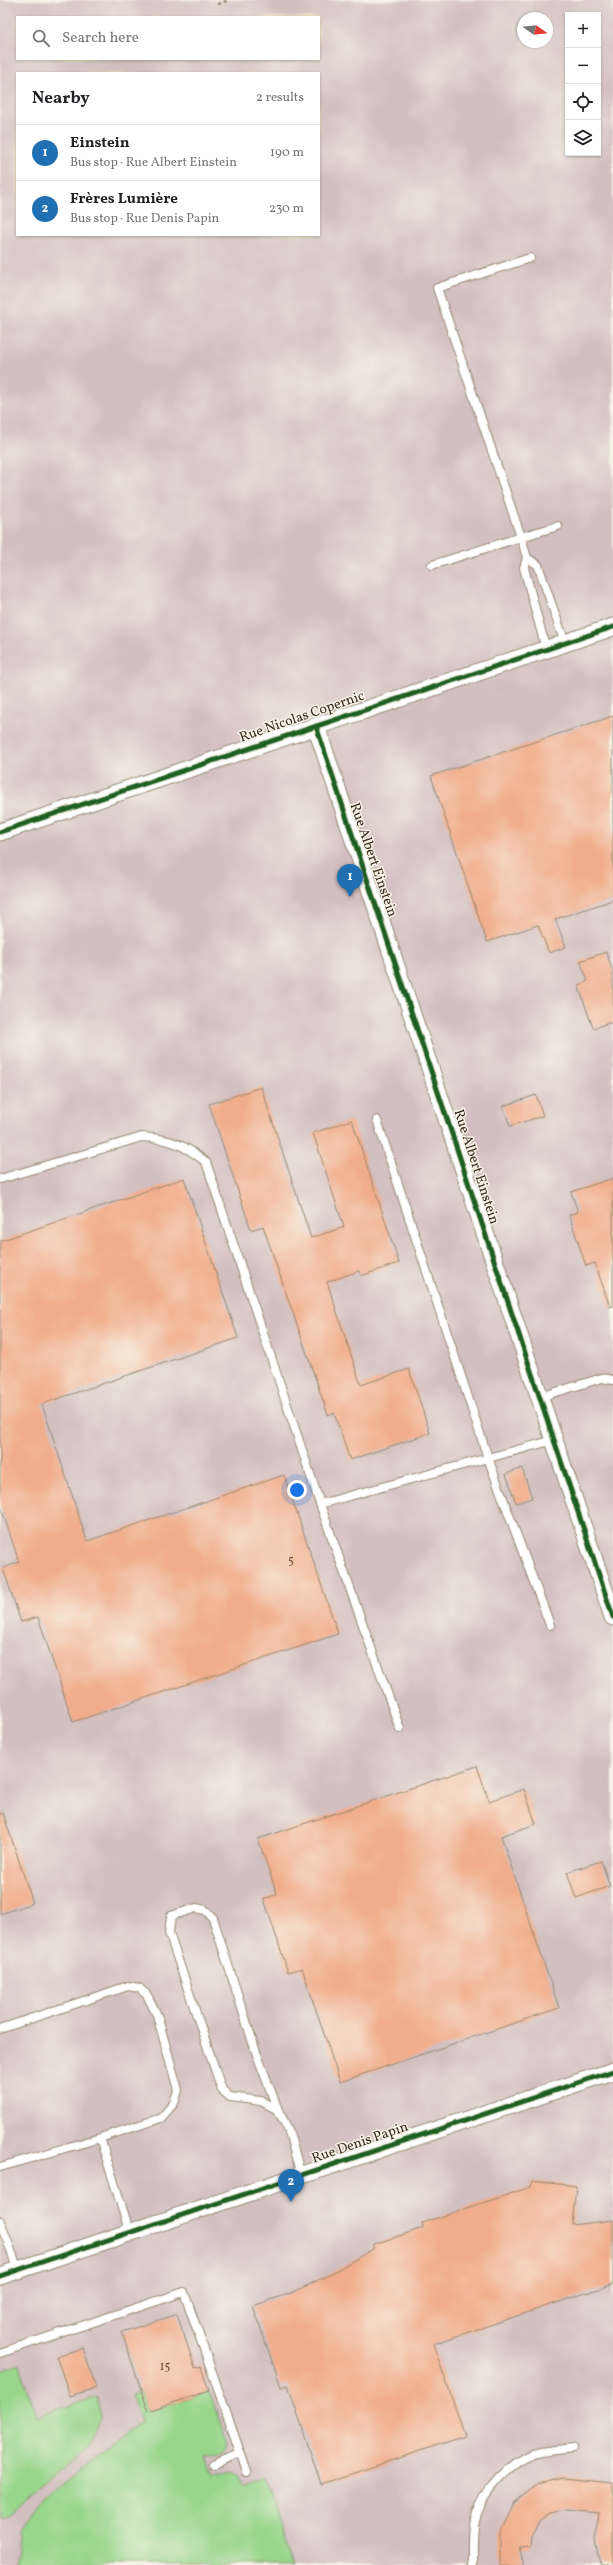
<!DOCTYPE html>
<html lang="en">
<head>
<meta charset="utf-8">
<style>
	:root { --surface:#fff; --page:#f2f2f2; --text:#202124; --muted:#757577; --line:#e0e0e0; --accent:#1f6fb2 }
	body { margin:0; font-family:Vollkorn,serif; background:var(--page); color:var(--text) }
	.controls { position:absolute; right:12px; top:12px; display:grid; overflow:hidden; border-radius:0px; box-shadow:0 1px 3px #0004 }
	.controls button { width:36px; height:36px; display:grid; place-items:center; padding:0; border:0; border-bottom:1px solid var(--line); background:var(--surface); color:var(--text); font:20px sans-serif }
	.compass { position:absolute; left:517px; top:12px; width:36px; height:36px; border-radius:50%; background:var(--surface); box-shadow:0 1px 3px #0004; rotate:104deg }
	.you { position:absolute; left:297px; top:1490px; width:14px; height:14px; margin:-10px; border:3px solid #fff; border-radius:50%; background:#1a73e8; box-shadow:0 0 0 6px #1a73e833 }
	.badge { display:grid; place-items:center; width:26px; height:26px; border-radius:50%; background:var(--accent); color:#fff; font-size:13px; font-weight:700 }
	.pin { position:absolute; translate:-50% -33px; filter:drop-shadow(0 1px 2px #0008) }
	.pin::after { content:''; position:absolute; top:21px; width:14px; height:12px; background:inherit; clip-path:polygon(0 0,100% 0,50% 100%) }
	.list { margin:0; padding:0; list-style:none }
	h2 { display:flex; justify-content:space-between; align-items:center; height:52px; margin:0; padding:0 16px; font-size:17px }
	h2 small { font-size:13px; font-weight:400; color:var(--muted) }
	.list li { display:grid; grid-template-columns:26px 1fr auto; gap:12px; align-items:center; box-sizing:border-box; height:56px; padding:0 16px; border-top:1px solid var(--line) }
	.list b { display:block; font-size:15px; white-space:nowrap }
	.list p { margin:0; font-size:13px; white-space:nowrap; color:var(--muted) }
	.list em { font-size:13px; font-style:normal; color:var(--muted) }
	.icon { flex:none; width:22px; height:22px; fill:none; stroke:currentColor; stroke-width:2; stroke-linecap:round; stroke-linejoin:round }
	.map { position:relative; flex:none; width:613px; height:2565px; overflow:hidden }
	.search { position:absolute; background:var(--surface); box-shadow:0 1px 3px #0004; left:16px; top:16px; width:304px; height:44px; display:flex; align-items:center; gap:10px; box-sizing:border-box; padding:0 14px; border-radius:0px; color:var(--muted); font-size:15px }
	.panel { position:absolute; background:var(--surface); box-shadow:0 1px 3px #0004; left:16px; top:72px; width:304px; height:164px; border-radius:0px }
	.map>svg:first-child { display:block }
	.industrial { fill:#d2bfc0; fill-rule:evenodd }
	.green { fill:#98d68b; stroke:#6a8054 }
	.building { fill:#f1ad8b }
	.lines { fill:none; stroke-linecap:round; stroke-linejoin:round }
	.service-casing { stroke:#948670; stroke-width:10 }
	.minor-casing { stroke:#948670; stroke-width:19 }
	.path { stroke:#948670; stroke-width:2.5; stroke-dasharray:3 3; stroke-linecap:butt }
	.service { stroke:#fff; stroke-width:8 }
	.minor { stroke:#fff; stroke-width:17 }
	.cycleway-casing { stroke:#f7f3e8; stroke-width:8 }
	.cycleway { stroke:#1b5e20; stroke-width:5 }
	.labels { text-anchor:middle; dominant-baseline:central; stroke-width:3; stroke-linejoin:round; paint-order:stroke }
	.number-label { font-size:12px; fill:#684b39 }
	.street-label { font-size:14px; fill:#3b2a1e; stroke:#f7f3e8 }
</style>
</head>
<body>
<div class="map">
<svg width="613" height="2565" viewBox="0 0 613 2565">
	<rect width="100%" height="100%" fill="#f7f3e8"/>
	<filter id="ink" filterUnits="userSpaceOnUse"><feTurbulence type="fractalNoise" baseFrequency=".025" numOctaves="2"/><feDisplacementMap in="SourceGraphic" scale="8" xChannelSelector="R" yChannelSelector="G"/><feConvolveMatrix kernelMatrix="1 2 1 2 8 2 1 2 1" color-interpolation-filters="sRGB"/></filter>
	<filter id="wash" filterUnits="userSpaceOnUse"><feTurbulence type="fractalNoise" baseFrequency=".012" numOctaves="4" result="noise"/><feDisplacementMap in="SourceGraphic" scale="16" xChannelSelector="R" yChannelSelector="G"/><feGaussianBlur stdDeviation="0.9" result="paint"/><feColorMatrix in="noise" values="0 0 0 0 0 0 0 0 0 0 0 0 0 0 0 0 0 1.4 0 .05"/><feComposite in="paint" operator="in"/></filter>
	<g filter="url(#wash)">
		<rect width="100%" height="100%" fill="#ede1c2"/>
		<!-- industrial -->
		<path class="industrial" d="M0 0H613V2565H0ZM568 15H598V153H568ZM17 17H319V59H17ZM523 18H547V42H523ZM17 73H319V235H17Z"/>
		<!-- green -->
		<path class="green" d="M20 2364 36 2416 97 2397 100 2418 87 2447 6 2515 0 2517V2370Z
			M142 2391 148 2411 209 2391 227 2443C224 2453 215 2455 205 2457L211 2475 229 2470 237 2472 242 2484 263 2475 293 2565H16L20 2529 39 2503 141 2422 131 2395Z"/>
		<g id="blocks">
			<!-- building -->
			<path class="building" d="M613 716V900L555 919 566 947 549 953 538 925 487 942 431 776Z
				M606 952 613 971V1022L593 1028 578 985 588 981 580 961Z
				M261 1087 311 1238 344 1227 313 1133 352 1120 399 1263 361 1276 359 1271 327 1282 361 1385 409 1369 430 1433 350 1460 334 1413 328 1415 263 1226 251 1230 209 1104Z
				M536 1095 543 1116 510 1126 503 1106Z
				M184 1178 238 1338 42 1404 87 1541 284 1475 338 1634 73 1722 38 1617 21 1622 3 1568 19 1562 0 1504V1241Z
				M613 1178V1306L610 1307 595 1263 586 1266 569 1215 578 1212 571 1192Z
				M522 1468 532 1498 516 1503 506 1474Z
				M477 1766 489 1801 524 1789 536 1824 501 1836 559 2008 340 2082 302 1968 288 1972 264 1899 277 1894 258 1839Z
				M3 1813 33 1903 0 1914V1814Z
				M601 1861 610 1886 576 1898 567 1872Z
				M532 2181 576 2186 572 2225 613 2220V2284L433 2344 465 2436 321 2484 288 2385 281 2387 253 2306 291 2293 325 2277 373 2249 374 2244 423 2228 422 2223 531 2187Z
				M177 2314 195 2368 201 2366 209 2391 148 2411 122 2332Z
				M83 2348 96 2388 70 2396 56 2356Z
				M563 2478 613 2483V2565H601L596 2539 599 2512 567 2509 551 2512 539 2520 531 2537 530 2548 519 2549 524 2565H500V2533L515 2502 538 2484Z"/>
		</g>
	</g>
	<g filter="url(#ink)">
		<use href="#blocks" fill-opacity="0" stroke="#948670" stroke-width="1"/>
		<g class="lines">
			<defs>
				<path id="service" d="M527 558 538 565 565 643
					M432 565 521 537 437 288 530 258
					M546 649 524 568 527 558 521 537 558 526
					M377 1120 488 1458 550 1625
					M0 1179 142 1137C171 1139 183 1144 206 1162L320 1504 554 1440
					M540 1397 602 1378 613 1380
					M320 1504 400 1729
					M196 1908 205 1910 213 1918 256 2052 278 2110 261 2101 230 2097 222 2090 169 1933 171 1916Z
					M0 2029 128 1986 139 1988 147 1995 157 2015 178 2090 174 2103 161 2118 100 2138
					M278 2110 288 2129 301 2175
					M0 2167 100 2138 130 2233
					M0 2221 18 2270
					M0 2353 184 2292 247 2472
					M213 2464 240 2453
					M473 2565C473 2547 472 2530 477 2513 484 2490 509 2464 531 2455 543 2450 560 2450 573 2448"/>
				<path id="minor" d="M316 726 613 1617
					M0 832 613 627
					M0 2276 613 2071"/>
			</defs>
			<!-- service casing -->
			<use href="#service" class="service-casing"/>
			<!-- minor casing -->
			<use href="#minor" class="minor-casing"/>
			<!-- path -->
			<path class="path" d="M218 4 229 0"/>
			<!-- service -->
			<use href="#service" class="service"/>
			<!-- minor -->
			<use href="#minor" class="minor"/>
			<defs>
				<path id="cycleway" d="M316 726 613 1617
					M0 832 613 627
					M0 2276 613 2071"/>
			</defs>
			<!-- cycleway casing -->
			<use href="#cycleway" class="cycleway-casing"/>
			<!-- cycleway -->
			<use href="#cycleway" class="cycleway"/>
		</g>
	</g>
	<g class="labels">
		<!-- number labels -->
		<g class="number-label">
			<text x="291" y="1561">5</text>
			<text x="165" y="2367">15</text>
		</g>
		<!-- street labels -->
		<g class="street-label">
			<text transform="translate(302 717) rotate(-19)">Rue Nicolas Copernic</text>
			<text transform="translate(373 860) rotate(71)">Rue Albert Einstein</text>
			<text transform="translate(476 1167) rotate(72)">Rue Albert Einstein</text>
			<text transform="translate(360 2143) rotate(-19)">Rue Denis Papin</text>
		</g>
	</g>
</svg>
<div class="controls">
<button>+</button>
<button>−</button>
<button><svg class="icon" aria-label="locate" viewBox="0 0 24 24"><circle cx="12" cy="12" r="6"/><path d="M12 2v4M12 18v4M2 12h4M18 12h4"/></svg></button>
<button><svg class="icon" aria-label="layers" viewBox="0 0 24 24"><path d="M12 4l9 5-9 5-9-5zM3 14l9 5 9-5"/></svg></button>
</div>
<svg class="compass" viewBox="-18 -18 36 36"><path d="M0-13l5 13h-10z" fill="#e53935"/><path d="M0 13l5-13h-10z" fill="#757577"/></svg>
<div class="you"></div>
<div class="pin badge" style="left:350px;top:897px">1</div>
<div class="pin badge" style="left:291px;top:2202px">2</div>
<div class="search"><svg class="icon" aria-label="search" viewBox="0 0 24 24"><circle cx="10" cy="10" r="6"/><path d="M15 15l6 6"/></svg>Search here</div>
<section class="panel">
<h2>Nearby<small>2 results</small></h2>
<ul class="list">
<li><span class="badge">1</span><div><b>Einstein</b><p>Bus stop · Rue Albert Einstein</p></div><em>190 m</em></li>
<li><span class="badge">2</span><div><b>Frères Lumière</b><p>Bus stop · Rue Denis Papin</p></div><em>230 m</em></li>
</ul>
</section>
</div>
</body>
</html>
